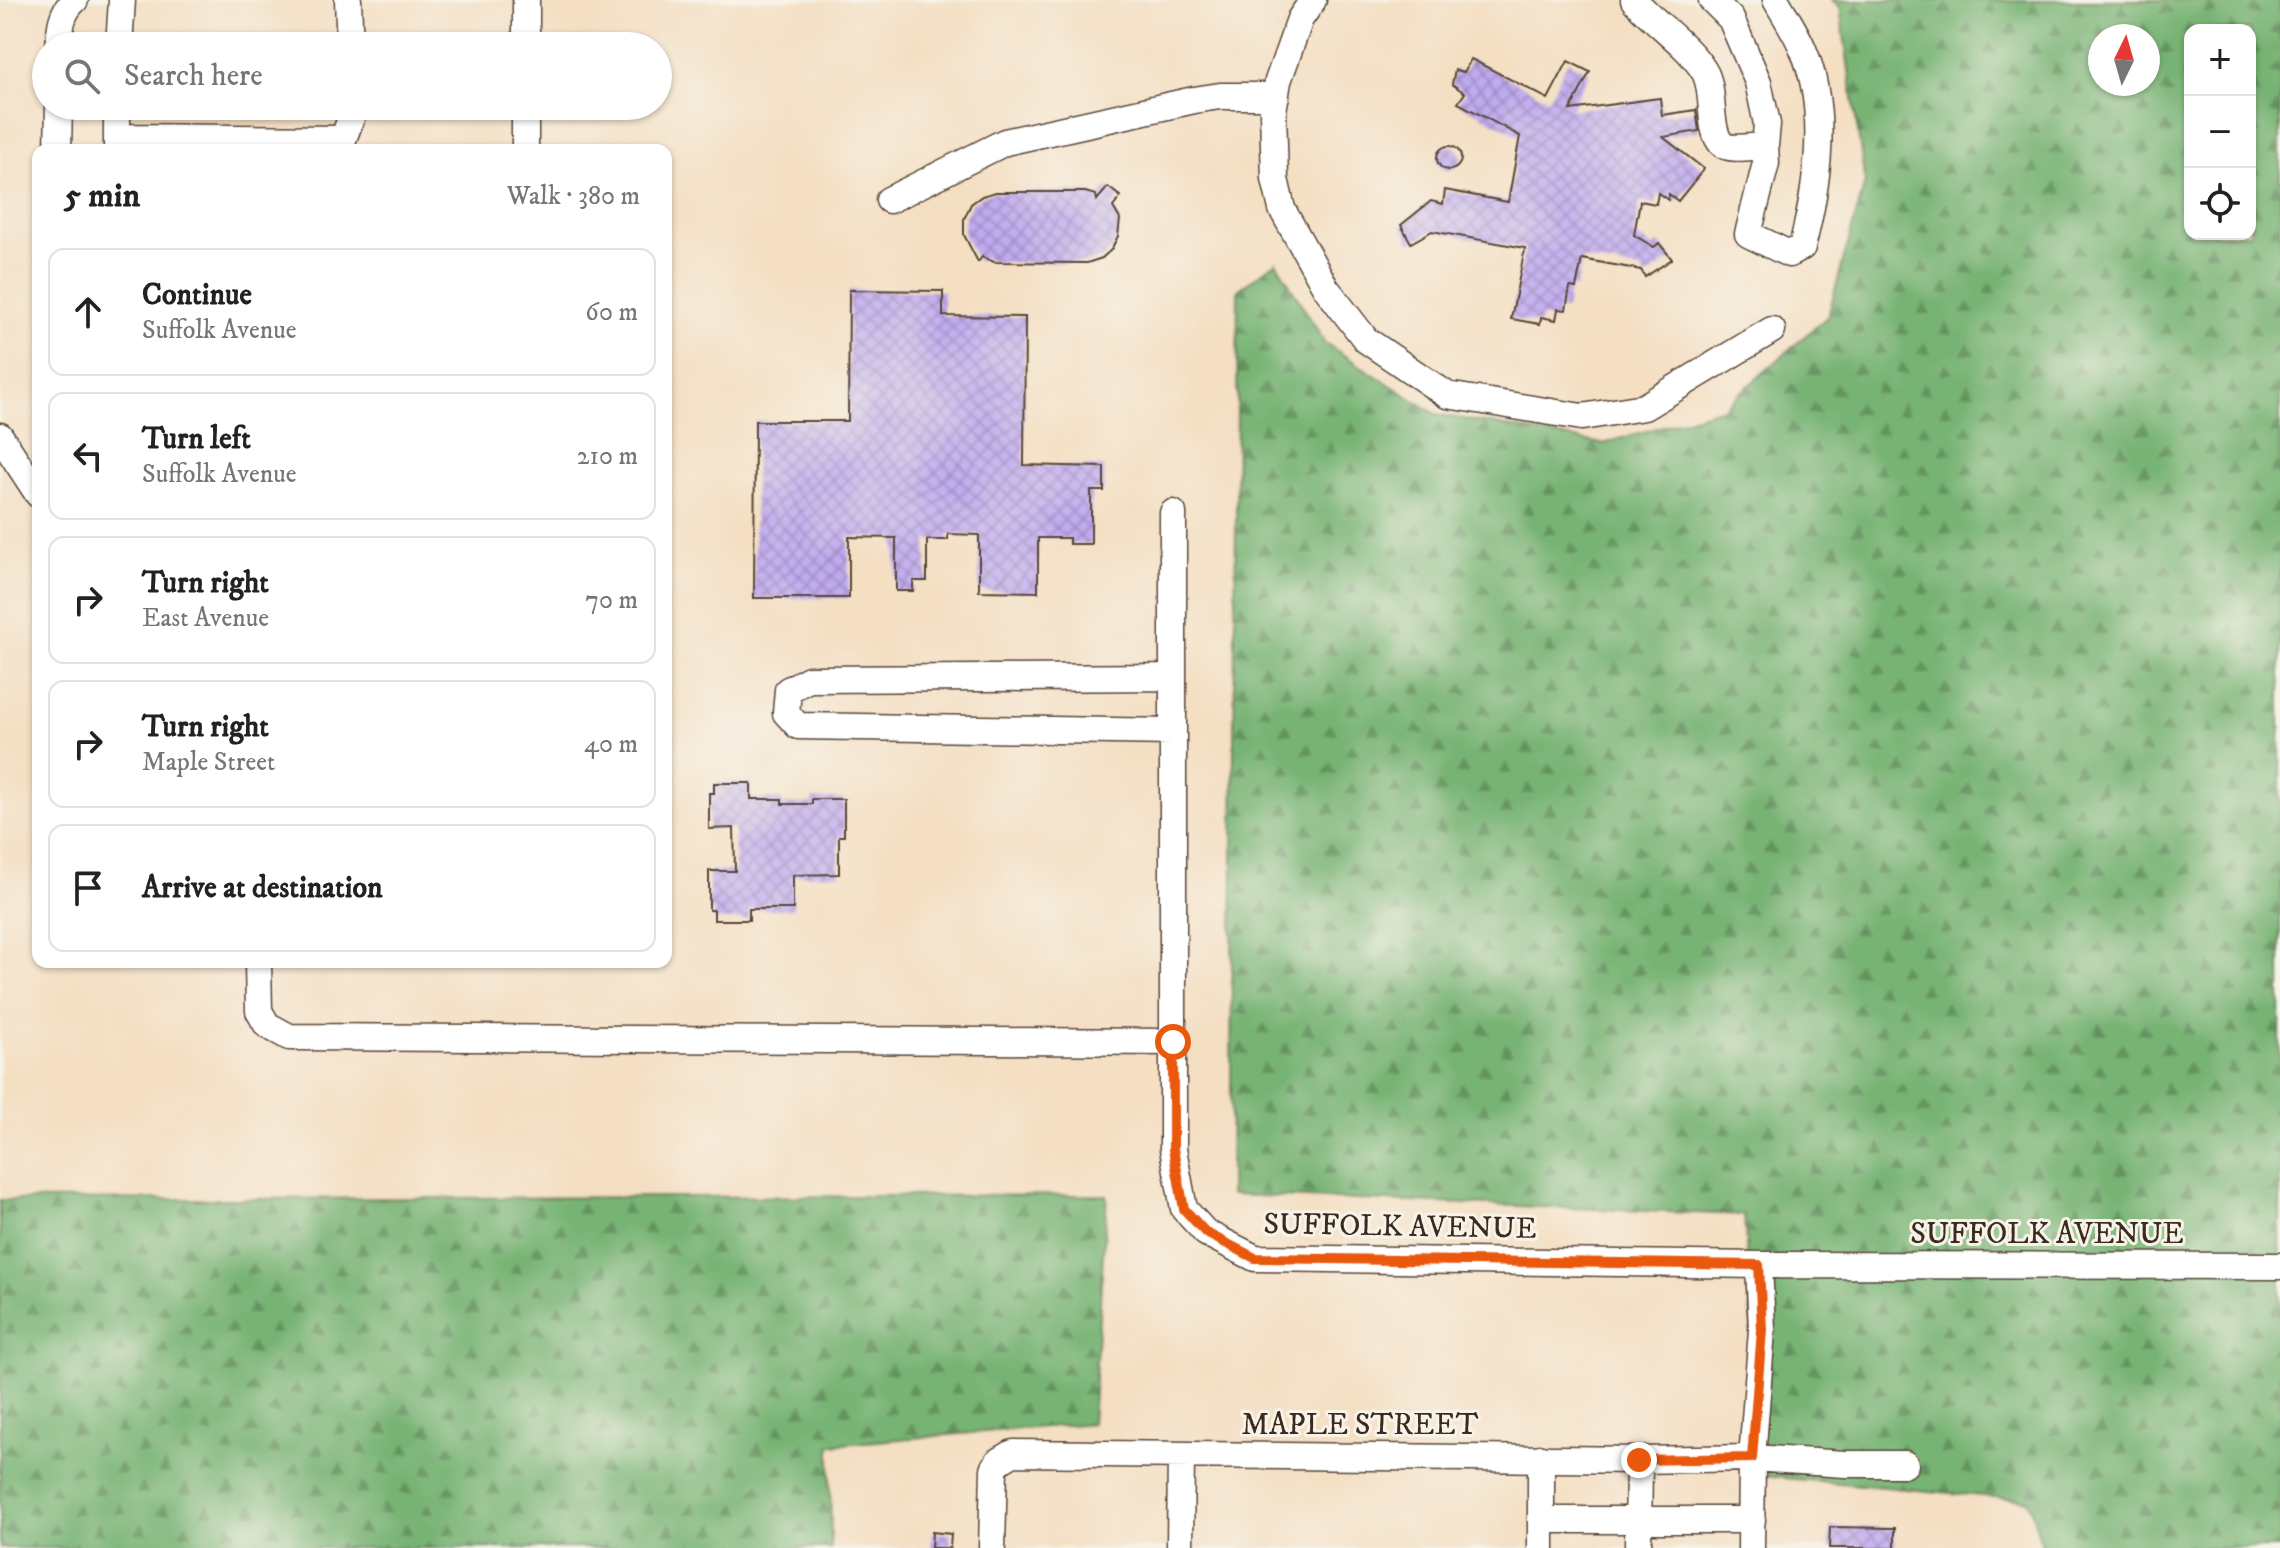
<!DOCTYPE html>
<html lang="en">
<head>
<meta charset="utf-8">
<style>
	:root { --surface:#fff; --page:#f2f2f2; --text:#222; --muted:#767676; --line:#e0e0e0 }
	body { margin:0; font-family:"IM FELL DW Pica",serif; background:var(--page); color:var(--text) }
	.controls { position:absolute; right:24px; top:24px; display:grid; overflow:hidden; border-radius:16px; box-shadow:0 2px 6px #0004 }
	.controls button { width:72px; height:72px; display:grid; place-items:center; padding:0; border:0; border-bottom:2px solid var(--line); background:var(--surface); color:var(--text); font:40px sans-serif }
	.compass { position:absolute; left:2088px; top:24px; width:72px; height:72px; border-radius:50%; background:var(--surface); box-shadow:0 2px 6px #0004; rotate:5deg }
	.stop { position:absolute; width:24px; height:24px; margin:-18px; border:6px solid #ea580c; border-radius:50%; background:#fff }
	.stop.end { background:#ea580c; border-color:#fff; box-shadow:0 2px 8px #0008 }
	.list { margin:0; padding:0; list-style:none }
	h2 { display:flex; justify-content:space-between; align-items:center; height:104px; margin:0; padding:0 32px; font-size:34px }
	h2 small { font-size:26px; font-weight:400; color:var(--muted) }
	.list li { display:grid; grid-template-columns:52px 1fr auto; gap:24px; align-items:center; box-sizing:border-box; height:128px; margin:0 16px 16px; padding:0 16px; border:2px solid var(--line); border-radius:16px }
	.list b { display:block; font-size:30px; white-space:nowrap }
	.list p { margin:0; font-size:26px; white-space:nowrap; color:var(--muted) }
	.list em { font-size:26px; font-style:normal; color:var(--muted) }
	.icon { flex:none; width:44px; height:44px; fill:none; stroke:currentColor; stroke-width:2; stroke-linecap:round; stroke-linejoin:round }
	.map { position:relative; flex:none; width:2280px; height:1548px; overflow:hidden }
	.search { position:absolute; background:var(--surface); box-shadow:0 2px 6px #0004; left:32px; top:32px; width:640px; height:88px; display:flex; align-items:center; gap:20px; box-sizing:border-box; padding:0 28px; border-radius:44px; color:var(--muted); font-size:30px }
	.panel { position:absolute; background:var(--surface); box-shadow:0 2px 6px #0004; left:32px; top:144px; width:640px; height:824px; border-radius:16px }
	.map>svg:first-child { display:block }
	.forest { fill:url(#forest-firs); stroke:#596e48; stroke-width:2; fill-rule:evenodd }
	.building { fill:url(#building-cross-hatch) }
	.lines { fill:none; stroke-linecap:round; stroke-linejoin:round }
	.minor-casing { stroke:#574537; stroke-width:29 }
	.minor { stroke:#fff; stroke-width:26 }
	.route { stroke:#ea580c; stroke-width:10 }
	.labels { text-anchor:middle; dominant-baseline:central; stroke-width:6; stroke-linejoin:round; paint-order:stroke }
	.street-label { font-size:30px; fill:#3b2a1e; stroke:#f7f3e8 }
</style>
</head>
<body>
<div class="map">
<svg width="2280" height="1548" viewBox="0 0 2280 1548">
	<defs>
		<pattern id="forest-firs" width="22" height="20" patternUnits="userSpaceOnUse" patternTransform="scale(2)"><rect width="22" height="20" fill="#77b373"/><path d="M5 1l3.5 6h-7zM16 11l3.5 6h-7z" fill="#63925e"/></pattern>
		<pattern id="building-cross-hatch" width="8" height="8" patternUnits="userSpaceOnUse" patternTransform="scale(2)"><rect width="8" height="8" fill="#c0aaf0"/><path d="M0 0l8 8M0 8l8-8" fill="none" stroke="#9d8bc2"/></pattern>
	</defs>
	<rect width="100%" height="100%" fill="#f7f3e8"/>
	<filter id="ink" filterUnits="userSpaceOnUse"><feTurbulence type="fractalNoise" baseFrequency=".0125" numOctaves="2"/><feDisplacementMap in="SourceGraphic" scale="16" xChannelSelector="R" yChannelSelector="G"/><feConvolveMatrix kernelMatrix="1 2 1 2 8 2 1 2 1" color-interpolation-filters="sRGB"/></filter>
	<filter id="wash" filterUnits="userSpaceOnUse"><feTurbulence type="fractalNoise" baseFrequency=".006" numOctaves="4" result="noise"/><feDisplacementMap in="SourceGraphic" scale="32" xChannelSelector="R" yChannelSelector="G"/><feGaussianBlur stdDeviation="1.8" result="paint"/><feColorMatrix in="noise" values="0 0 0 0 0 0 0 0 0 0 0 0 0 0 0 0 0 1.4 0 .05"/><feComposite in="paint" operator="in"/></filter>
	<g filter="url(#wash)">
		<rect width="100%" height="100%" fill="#f4dfc3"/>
		<!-- forest -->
		<path class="forest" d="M1832 0H2280V1548H2043L2028 1500 1762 1476 1744 1215 1230 1195 1238 290 1276 262 1325 343 1436 414 1603 444 1723 408 1828 316 1865 182 1840 7ZM2190 30H2250V234H2190ZM2100 36H2148V84H2100Z
			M1107 1195 1092 1423 830 1445 831 1548H0V1200Z"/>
		<g id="blocks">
			<!-- building -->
			<path class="building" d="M1471 59 1548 99 1568 61 1590 72 1570 110 1660 98 1662 115 1696 110 1699 131 1663 137 1704 169 1678 201 1669 194 1668 200 1658 193 1656 204 1640 201 1634 235 1654 247 1659 243 1672 259 1645 277 1641 270 1582 259 1576 288 1570 287 1566 310 1558 309 1556 320 1541 317 1540 324 1511 319 1525 248 1432 231 1411 243 1401 225 1431 201 1443 204 1445 190 1508 202 1520 136 1458 103 1465 93 1452 84 1455 70 1464 72Z
				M1437 158a12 12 0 1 1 24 0a12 12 0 1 1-24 0Z
				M1108 187 1121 197 1113 207 1120 219 1118 236 1111 250 1102 258 1087 263 994 262 982 257 978 262 964 235V219L971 204 982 196 996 192H1085L1096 195 1097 200Z
				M849 290 943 291V316L1025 317 1024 465 1104 467V491H1091V544H1069V538H1038V592L979 591V535L948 534V540H927V581H913V591H896V538L849 537V598H754L755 421H848Z
				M714 783H751V799H782V804H812V799H844V836H839V874L793 875V909H749V920H714V910H709V871H735L734 828 709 829V793H714Z
				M1830 1527 1895 1528V1548H1829Z
				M932 1532 951 1534 950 1548H931Z"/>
		</g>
	</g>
	<g filter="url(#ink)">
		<use href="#blocks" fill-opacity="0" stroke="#574537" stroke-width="2"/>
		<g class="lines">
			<defs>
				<path id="minor" d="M348 0 350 46
					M1313 0 1300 19 1278 81 1273 111 1275 179 1282 209 1326 288 1366 340 1447 395 1582 417 1644 407 1772 330
					M1634 0C1655 23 1689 46 1704 71 1716 90 1707 130 1722 144 1730 151 1754 146 1765 146L1766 163 1748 234 1789 254 1802 247C1818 185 1829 110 1803 49 1796 32 1785 16 1776 0
					M1712 0 1731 19 1758 82 1767 124 1765 146
					M59 46C60 28 61 12 75 0
					M119 46 122 0
					M526 46V0
					M117 137 343 139
					M58 150 59 106
					M117 150V106
					M339 150 353 113V106
					M525 150V106
					M889 200 1005 142 1194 100 1220 96H1276
					M0 436 38 494
					M1173 513V1149L1184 1209 1206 1233 1255 1258 1759 1265 2280 1266
					M1173 732 798 726 786 713 788 690 809 679 1173 677
					M258 962 259 1011 267 1025 289 1037 1173 1042
					M1541 1520H1752
					M992 1548 994 1469 998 1462 1013 1453 1639 1460 1752 1458 1845 1464H1905
					M1180 1548 1181 1456
					M1541 1548V1458
					M1638 1548 1639 1460
					M1751 1548 1752 1458 1762 1330 1759 1265"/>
			</defs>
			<!-- minor casing -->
			<use href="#minor" class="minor-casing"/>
			<!-- minor -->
			<use href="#minor" class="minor"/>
		</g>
	</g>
	<g class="lines" filter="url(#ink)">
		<!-- route -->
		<path class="route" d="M1173 1042V1149L1184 1209 1206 1233 1255 1258 1759 1265 1762 1330 1752 1458 1639 1460"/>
	</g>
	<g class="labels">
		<!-- street labels -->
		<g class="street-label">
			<text transform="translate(1400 1227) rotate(1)">SUFFOLK AVENUE</text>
			<text x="2047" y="1234">SUFFOLK AVENUE</text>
			<text x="1360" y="1425">MAPLE STREET</text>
		</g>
	</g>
</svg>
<div class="controls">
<button>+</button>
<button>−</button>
<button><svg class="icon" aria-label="locate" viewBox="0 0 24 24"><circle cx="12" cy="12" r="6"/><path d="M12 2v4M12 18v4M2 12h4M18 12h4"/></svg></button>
</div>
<svg class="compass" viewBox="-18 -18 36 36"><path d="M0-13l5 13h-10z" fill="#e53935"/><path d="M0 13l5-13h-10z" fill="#767676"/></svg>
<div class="stop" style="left:1173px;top:1042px"></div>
<div class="stop end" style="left:1639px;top:1460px"></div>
<div class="search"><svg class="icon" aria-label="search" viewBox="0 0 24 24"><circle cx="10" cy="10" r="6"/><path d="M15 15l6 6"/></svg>Search here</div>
<section class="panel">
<h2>5 min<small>Walk · 380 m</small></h2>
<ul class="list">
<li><svg class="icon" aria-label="ahead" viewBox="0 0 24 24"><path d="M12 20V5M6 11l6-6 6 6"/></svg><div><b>Continue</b><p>Suffolk Avenue</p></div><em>60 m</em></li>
<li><svg class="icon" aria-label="left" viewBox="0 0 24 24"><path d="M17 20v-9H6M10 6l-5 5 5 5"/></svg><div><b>Turn left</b><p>Suffolk Avenue</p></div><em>210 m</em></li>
<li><svg class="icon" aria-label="right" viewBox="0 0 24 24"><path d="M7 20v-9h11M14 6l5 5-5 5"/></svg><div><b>Turn right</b><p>East Avenue</p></div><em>70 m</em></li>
<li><svg class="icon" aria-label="right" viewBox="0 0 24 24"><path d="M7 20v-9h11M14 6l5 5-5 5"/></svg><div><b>Turn right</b><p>Maple Street</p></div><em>40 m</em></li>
<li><svg class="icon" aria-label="arrive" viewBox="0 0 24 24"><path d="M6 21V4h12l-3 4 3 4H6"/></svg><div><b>Arrive at destination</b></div></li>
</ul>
</section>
</div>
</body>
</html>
